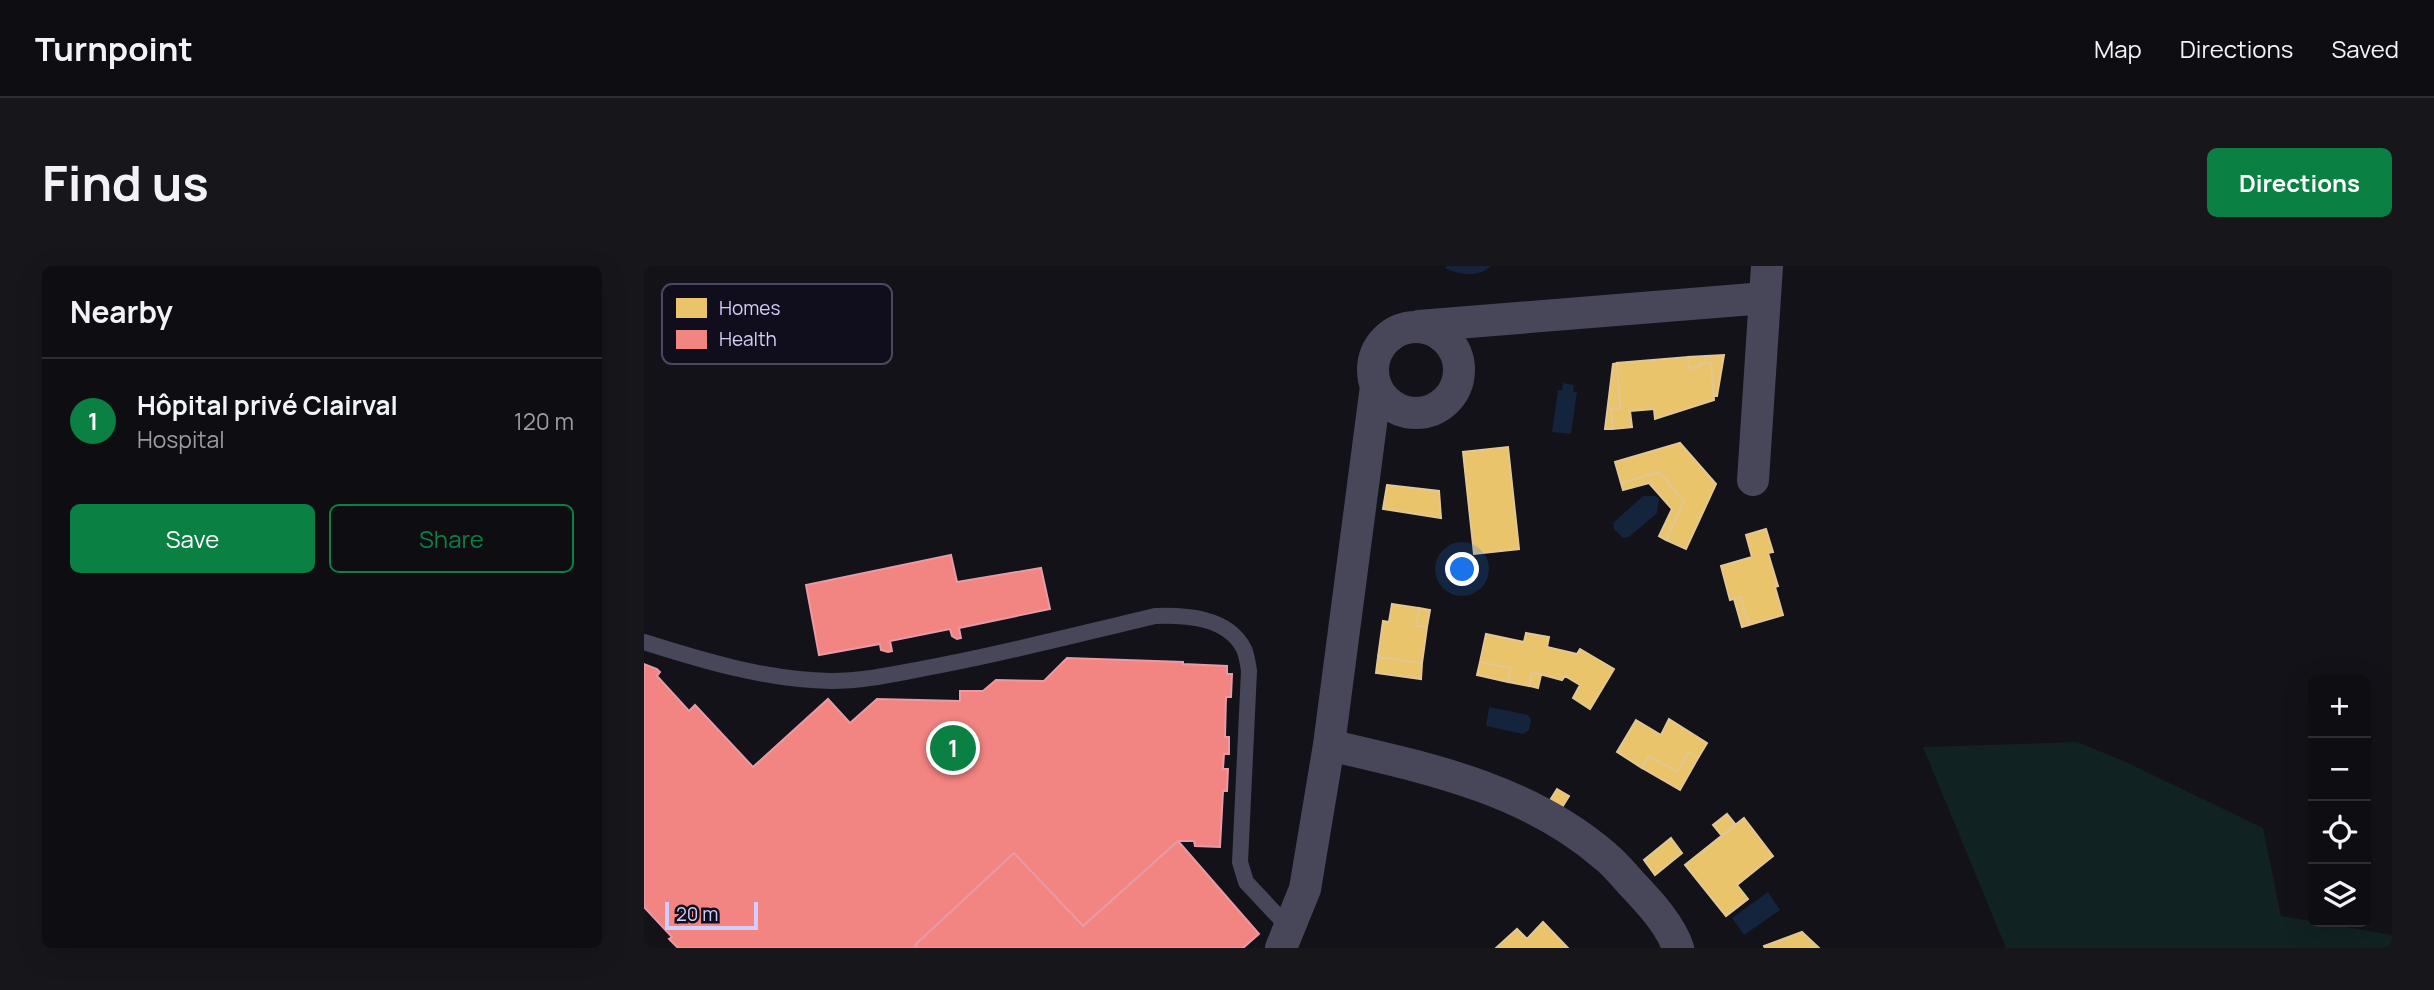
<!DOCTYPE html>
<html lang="en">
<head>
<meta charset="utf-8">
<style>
	:root { --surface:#0e0e12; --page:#17171b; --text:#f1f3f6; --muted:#9b9c9f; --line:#2e2e32; --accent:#0b8043 }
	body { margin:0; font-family:Manrope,sans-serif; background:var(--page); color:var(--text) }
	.controls { position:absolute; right:21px; bottom:21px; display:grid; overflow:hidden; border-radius:10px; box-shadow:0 7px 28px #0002 }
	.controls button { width:63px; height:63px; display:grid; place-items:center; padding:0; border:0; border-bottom:2px solid var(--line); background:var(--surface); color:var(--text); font:35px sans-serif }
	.scale { position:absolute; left:21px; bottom:18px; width:93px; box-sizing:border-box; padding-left:7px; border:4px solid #d2cef9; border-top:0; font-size:19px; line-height:24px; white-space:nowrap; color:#d2cef9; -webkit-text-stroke:5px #100e1c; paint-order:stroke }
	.you { position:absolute; left:819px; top:304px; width:24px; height:24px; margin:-18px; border:5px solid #fff; border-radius:50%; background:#1a73e8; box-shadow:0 0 0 10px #1a73e833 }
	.badge { display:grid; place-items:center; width:46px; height:46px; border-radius:50%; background:var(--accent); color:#fff; font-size:23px; font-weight:700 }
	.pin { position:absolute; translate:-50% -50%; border:4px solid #fff; box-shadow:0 2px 7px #0006 }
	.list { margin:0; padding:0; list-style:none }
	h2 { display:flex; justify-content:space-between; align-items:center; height:91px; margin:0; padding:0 28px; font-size:30px }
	h2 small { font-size:23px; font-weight:400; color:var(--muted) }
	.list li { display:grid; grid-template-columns:46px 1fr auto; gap:21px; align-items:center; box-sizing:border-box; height:126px; padding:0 28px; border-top:2px solid var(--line) }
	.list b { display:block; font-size:26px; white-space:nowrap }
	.list p { margin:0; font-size:23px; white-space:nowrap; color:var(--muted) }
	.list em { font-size:23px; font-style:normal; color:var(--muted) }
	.actions { display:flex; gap:14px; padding:21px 28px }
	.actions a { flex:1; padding:16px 0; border:2px solid var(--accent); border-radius:10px; text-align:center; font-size:24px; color:var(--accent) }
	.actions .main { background:var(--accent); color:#fff }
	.icon { flex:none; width:38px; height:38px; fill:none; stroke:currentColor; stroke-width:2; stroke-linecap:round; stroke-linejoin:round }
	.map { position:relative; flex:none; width:1748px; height:682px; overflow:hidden; border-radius:10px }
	header { display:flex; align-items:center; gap:42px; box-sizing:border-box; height:98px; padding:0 35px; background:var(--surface); border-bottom:2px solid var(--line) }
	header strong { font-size:33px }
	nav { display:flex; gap:38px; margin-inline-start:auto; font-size:24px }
	.intro { display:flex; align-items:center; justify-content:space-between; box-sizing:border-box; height:168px; padding:0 42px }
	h1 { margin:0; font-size:49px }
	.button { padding:18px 32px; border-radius:10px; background:var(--accent); color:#fff; font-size:24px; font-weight:700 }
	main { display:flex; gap:42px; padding:0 42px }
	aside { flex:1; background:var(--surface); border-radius:10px; box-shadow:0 7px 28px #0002 }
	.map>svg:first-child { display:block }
	.green { fill:#122 }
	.water { fill:#13243c }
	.homes { fill:#e9c46a; stroke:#e2c795; stroke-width:2 }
	.health { fill:#f28482; stroke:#e89aa6; stroke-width:2 }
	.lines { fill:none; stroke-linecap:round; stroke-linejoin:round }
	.service { stroke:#484759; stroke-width:16 }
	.minor { stroke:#484759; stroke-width:32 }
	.key { fill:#100e1c; stroke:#4a485e; stroke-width:2 }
	.key-label { font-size:19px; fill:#d2cef9 }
</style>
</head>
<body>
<header>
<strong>Turnpoint</strong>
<nav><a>Map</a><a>Directions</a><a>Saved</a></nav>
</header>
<div class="intro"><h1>Find us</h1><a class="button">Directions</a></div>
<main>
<aside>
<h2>Nearby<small></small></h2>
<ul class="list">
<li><span class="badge">1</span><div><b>Hôpital privé Clairval</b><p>Hospital</p></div><em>120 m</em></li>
</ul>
<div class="actions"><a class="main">Save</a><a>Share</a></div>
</aside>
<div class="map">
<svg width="1748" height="682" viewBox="0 0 1748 682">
	<rect width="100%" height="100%" fill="#121218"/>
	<!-- green -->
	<path class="green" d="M1433 476 1482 496 1619 562 1637 650 1748 669V682H1362L1279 481Z"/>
	<!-- water -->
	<path class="water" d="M803 0H847C834 12 816 9 801 2Z
		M919 117 930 119 929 126H933L927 168 908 166 914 124H918Z
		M999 230H1011L1015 232 1013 247 985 271 979 272 970 263 969 257Z
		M845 441 884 449 887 454 885 464 879 468 842 460Z
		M1124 626 1136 644 1100 669 1088 652Z"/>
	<!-- homes -->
	<path class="homes" d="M1080 89 1073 130H1070L1067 97 1055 98V101L1045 102 1044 91Z
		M1044 91 1045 102 1055 101V98L1067 97 1070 134 1011 153 1010 143 986 145 988 161 969 163 967 143 976 142 973 97Z
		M973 97 976 142 967 143 969 163H961L969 98Z
		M1036 177 1072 218 1042 283 1022 274 1040 235 1015 206 977 217 971 196Z
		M864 181 875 283 830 288 819 186Z
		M1015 206 1040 235 1022 274 1015 270 1028 243 1005 217 979 224 977 217Z
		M743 219 795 225 797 252 739 243Z
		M1122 263 1129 286 1124 287 1134 320 1131 321 1139 349 1105 359 1097 331 1086 334 1077 300 1108 291 1102 269Z
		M1097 331 1105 359 1098 361 1090 333Z
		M748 338 775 342 773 360 783 361 778 397 734 391 739 355 745 356Z
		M775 342 786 344 783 361 773 360Z
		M882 367 905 371 903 381 933 388 936 383 970 403 946 443 929 432 936 419 921 410 918 414 888 406 885 420 864 416 867 402 836 396 842 368 880 376Z
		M734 391 778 397 777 413 732 407Z
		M836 396 867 402 864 416 833 409Z
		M888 406 897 409 894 422 886 420Z
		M1025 453 1063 477 1054 492 1045 486 1033 506 1005 490 998 502 973 486 992 454 1017 469Z
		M1045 486 1054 492 1036 524 998 502 1005 490 1033 506Z
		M913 523 925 530 917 543 905 536Z
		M1083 548 1092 559 1078 570 1069 559Z
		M1100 552 1129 590 1093 619 1104 633 1082 650 1041 599Z
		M1027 572 1038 587 1011 609 1000 594Z
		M899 656 924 682H852L873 663 883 673Z
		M1158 666 1175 682H1121L1120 680Z"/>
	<!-- health -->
	<path class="health" d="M307 289 313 316 397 302 406 343 315 362 317 372 313 373 308 370 306 363 246 375 248 385 244 386 237 384 236 378 175 389 162 319Z
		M423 392 539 396V398L583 400V408H588L587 431H582L581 471H585V488H580L579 503H584L583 525H579L576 581 551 580 550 575H534L439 660 370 587 271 679 274 682H34L25 673 28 671 0 641V398L13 403 16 406 13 410 45 445 51 439 109 501 184 433 206 457 233 433 316 435V425H339L352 414 400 415Z
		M534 575 615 668 599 682H274L271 679 370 587 439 660Z"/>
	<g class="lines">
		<!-- service -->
		<path class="service" d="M0 376C60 395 123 414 187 415 220 415 250 408 282 402 359 388 435 368 511 350 542 349 584 351 600 383 603 390 604 398 605 405L596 596 602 616 646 663"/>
		<!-- minor -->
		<path class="minor" d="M775 60 1121 32
			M729 104a43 43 0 1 1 86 0a43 43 0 1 1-86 0Z
			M1109 214 1123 0
			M685 479C783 502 882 522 961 590 971 598 979 608 987 617 1005 636 1026 658 1034 682
			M637 682 661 623 685 479 732 120"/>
	</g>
	<!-- legend -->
	<rect x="18" y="18" width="230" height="80" rx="10" class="key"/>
	<rect x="32" y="32" width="31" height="20" fill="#e9c46a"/>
	<rect x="32" y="64" width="31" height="19" fill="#f28482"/>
	<g class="key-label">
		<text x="75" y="49">Homes</text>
		<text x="75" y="80">Health</text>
	</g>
</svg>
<div class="controls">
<button>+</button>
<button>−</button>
<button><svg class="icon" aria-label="locate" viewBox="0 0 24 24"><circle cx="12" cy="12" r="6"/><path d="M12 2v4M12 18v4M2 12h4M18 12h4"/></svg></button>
<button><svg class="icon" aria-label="layers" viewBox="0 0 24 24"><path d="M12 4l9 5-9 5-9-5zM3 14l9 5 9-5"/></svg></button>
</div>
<div class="scale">20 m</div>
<div class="you"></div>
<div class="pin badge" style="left:309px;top:482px">1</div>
</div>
</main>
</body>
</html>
